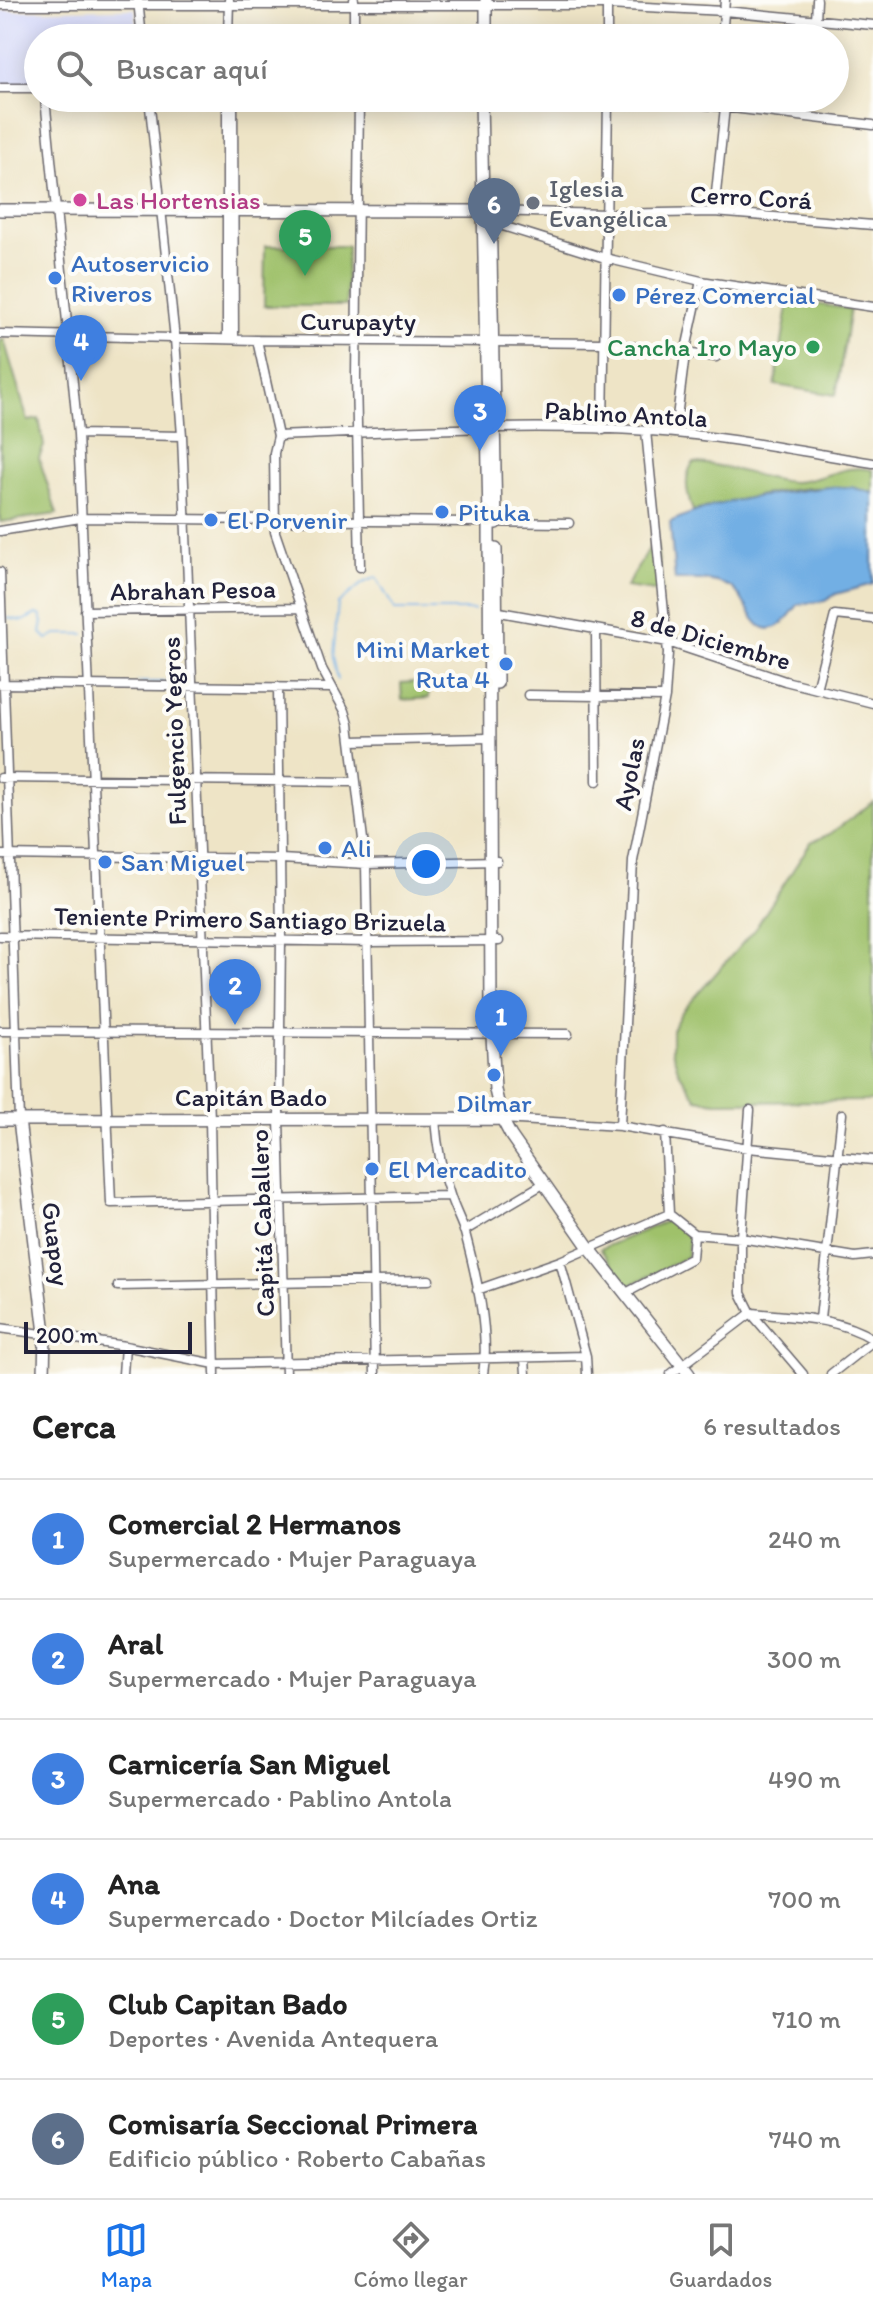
<!DOCTYPE html>
<html lang="es">
<head>
<meta charset="utf-8">
<style>
	:root { --surface:#fff; --page:#f6f6f6; --text:#222; --muted:#767676; --line:#e0e0e0; --accent:#1a73e8 }
	body { margin:0; font-family:Itim,sans-serif; background:var(--page); color:var(--text) }
	.scale { position:absolute; left:24px; bottom:20px; width:168px; box-sizing:border-box; padding-left:8px; border:4px solid #22223b; border-top:0; font-size:22px; line-height:28px; white-space:nowrap; color:#22223b; -webkit-text-stroke:6px #fdfcf7; paint-order:stroke }
	.you { position:absolute; left:426px; top:864px; width:28px; height:28px; margin:-20px; border:6px solid #fff; border-radius:50%; background:#1a73e8; box-shadow:0 0 0 12px #1a73e833 }
	.badge { display:grid; place-items:center; width:52px; height:52px; border-radius:50%; background:var(--accent); color:#fff; font-size:26px; font-weight:700 }
	.pin { position:absolute; translate:-50% -66px; filter:drop-shadow(0 2px 4px #0008) }
	.pin::after { content:''; position:absolute; top:42px; width:28px; height:24px; background:inherit; clip-path:polygon(0 0,100% 0,50% 100%) }
	.list { margin:0; padding:0; list-style:none }
	h2 { display:flex; justify-content:space-between; align-items:center; height:104px; margin:0; padding:0 32px; font-size:34px }
	h2 small { font-size:26px; font-weight:400; color:var(--muted) }
	.list li { display:grid; grid-template-columns:52px 1fr auto; gap:24px; align-items:center; box-sizing:border-box; height:120px; padding:0 32px; border-top:2px solid var(--line) }
	.list b { display:block; font-size:30px; white-space:nowrap }
	.list p { margin:0; font-size:26px; white-space:nowrap; color:var(--muted) }
	.list em { font-size:26px; font-style:normal; color:var(--muted) }
	.icon { flex:none; width:44px; height:44px; fill:none; stroke:currentColor; stroke-width:2; stroke-linecap:round; stroke-linejoin:round }
	.map { position:relative; flex:none; width:873px; height:1374px; overflow:hidden }
	.search { position:absolute; background:var(--surface); box-shadow:0 4px 20px #0003; left:24px; right:24px; top:24px; height:88px; display:flex; align-items:center; gap:20px; box-sizing:border-box; padding:0 28px; border-radius:44px; color:var(--muted); font-size:30px }
	.sheet { height:824px; background:var(--surface) }
	nav { display:flex; justify-content:space-around; align-items:center; box-sizing:border-box; height:112px; border-top:2px solid var(--line); background:var(--surface); font-size:22px; color:var(--muted) }
	nav a { display:grid; justify-items:center; gap:4px }
	nav .on { color:var(--accent) }
	.map>svg:first-child { display:block }
	.built { fill:#d4d8f9 }
	.green { fill:#9fc16a; stroke:#607252; stroke-width:2 }
	.water { fill:#72afe4; stroke:#4a6890; stroke-width:2 }
	.lines { fill:none; stroke-linecap:round; stroke-linejoin:round }
	.stream { stroke:#72afe4; stroke-width:2 }
	.minor-casing { stroke:#69666c; stroke-width:11 }
	.major-casing { stroke:#69666c; stroke-width:14 }
	.minor { stroke:#fff; stroke-width:8 }
	.major { stroke:#fff; stroke-width:11 }
	.hotel-dot { fill:#d1479c; stroke:#fdfcf7; stroke-width:3 }
	.worship-dot { fill:#6b7280; stroke:#fdfcf7; stroke-width:3 }
	.shop-dot { fill:#3f7fe0; stroke:#fdfcf7; stroke-width:3 }
	.leisure-dot { fill:#2e9e5b; stroke:#fdfcf7; stroke-width:3 }
	.labels { text-anchor:middle; dominant-baseline:central; stroke-width:8; stroke-linejoin:round; paint-order:stroke }
	.worship-label { font-size:26px; fill:#5b616d; stroke:#fdfcf7; text-anchor:start }
	.street-label { font-size:26px; fill:#22223b; stroke:#fdfcf7 }
	.hotel-label { font-size:26px; fill:#b23c85; stroke:#fdfcf7; text-anchor:start }
	.shop-label { font-size:26px; fill:#366cbe; stroke:#fdfcf7; text-anchor:start }
	.leisure-label { font-size:26px; fill:#27864d; stroke:#fdfcf7; text-anchor:end }
</style>
</head>
<body>
<div class="map">
<svg width="873" height="1374" viewBox="0 0 873 1374">
	<rect width="100%" height="100%" fill="#fdfcf7"/>
	<filter id="ink" filterUnits="userSpaceOnUse"><feTurbulence type="fractalNoise" baseFrequency=".0125" numOctaves="2"/><feDisplacementMap in="SourceGraphic" scale="16" xChannelSelector="R" yChannelSelector="G"/><feConvolveMatrix kernelMatrix="1 2 1 2 8 2 1 2 1" color-interpolation-filters="sRGB"/></filter>
	<filter id="wash" filterUnits="userSpaceOnUse"><feTurbulence type="fractalNoise" baseFrequency=".006" numOctaves="4" result="noise"/><feDisplacementMap in="SourceGraphic" scale="32" xChannelSelector="R" yChannelSelector="G"/><feGaussianBlur stdDeviation="1.8" result="paint"/><feColorMatrix in="noise" values="0 0 0 0 0 0 0 0 0 0 0 0 0 0 0 0 0 1.4 0 .05"/><feComposite in="paint" operator="in"/></filter>
	<g filter="url(#wash)">
		<rect width="100%" height="100%" fill="#eee4c6"/>
		<!-- built -->
		<path class="built" d="M135 9 137 38H38V87L0 88V11Z"/>
		<!-- green -->
		<path class="green" d="M265 246H347L346 306H264Z
			M789 300 850 309 836 395 775 385Z
			M0 340H4L28 421 39 419 44 446 39 458 57 514 0 522Z
			M693 463C729 464 760 480 793 482 821 482 844 462 873 470V493C815 478 750 497 693 511 687 496 683 477 693 463Z
			M656 537 662 592 626 587Z
			M428 681 429 698 402 700 401 683Z
			M873 802V1101L716 1102 697 1099 678 1070 672 1050V1030L681 1013 755 929 811 842 830 834Z
			M669 1220 689 1237 687 1257 629 1286 600 1249Z"/>
		<!-- water -->
		<path class="water" d="M829 487H851L873 493V584L836 594 825 601 799 604C793 610 788 619 781 624 755 644 747 597 732 588 715 578 694 580 675 580L670 522C723 497 773 495 829 487Z"/>
		<g class="lines">
			<!-- stream -->
			<path class="stream" d="M8 618 23 621 36 614 40 615 43 622 41 633 47 639 56 634H84
				M92 662 93 681H96
				M338 680 333 657 338 603 363 583 376 577 395 610H474
				M138 682H184"/>
		</g>
	</g>
	<g filter="url(#ink)">
		<g class="lines">
			<defs>
				<path id="minor" d="M138 0 142 38
					M354 0V38
					M607 1V38
					M0 5H607L724 11 873 25
					M816 20 817 0
					M228 38 229 0
					M722 38 725 0
					M0 88H38
					M45 98 78 434 111 1203 450 1196
					M149 98 175 339 182 436 210 1119 215 1374
					M233 98 234 338
					M359 98 356 377 360 567
					M650 98 873 125
					M486 211 607 214 714 212 873 225
					M714 212 725 107
					M490 222 605 258 701 281 873 307
					M0 334 257 340 603 343 716 357
					M227 338V98
					M257 340 278 436 274 453 275 532 322 669 345 711 349 724 366 864 375 1374
					M603 430 608 98
					M675 433 685 354 701 281
					M78 434 182 436
					M278 436C402 431 527 423 650 431 725 436 799 451 873 463
					M0 531 80 518 569 523
					M0 572 19 1120
					M85 611 301 608
					M494 611 668 642 785 681 873 703
					M596 629 597 781
					M0 684 331 688
					M278 687 281 939 279 1119 286 1374
					M816 689 835 615 873 619
					M528 695 665 697
					M351 741 489 738
					M1 778 355 782
					M0 855 281 859 366 864 497 861
					M0 936 369 942 499 941
					M0 1031 568 1034
					M750 1110 741 1238V1293L751 1313 803 1374
					M502 1119 620 1126 748 1148 873 1160
					M435 1120C437 1146 442 1173 451 1198 455 1210 461 1221 465 1233 476 1274 490 1333 483 1374
					M620 1126 633 861 665 697 668 653 646 431
					M665 1132 669 1214 694 1234 741 1238 855 1257 873 1255
					M464 1231 543 1184
					M560 1261 586 1356 587 1374
					M118 1286 429 1280
					M477 1290 560 1261 669 1214
					M626 1293 692 1258 694 1234
					M752 1313C793 1317 837 1317 873 1339
					M820 1319 842 1114
					M0 1328 125 1346 215 1364 586 1356
					M525 1359 526 1374
					M123 1374 125 1346
					M671 1374 751 1313
					M831 1374 873 1341"/>
				<path id="major" d="M486 0V38
					M481 98 489 522 491 1017 495 1090 502 1119 511 1136 590 1249 689 1374
					M490 201 496 523
					M0 210 482 211
					M496 549 497 683
					M0 1120 502 1119
					M19 1120 45 1333 44 1374"/>
			</defs>
			<!-- minor casing -->
			<use href="#minor" class="minor-casing"/>
			<!-- major casing -->
			<use href="#major" class="major-casing"/>
			<!-- minor -->
			<use href="#minor" class="minor"/>
			<!-- major -->
			<use href="#major" class="major"/>
		</g>
	</g>
	<!-- markers -->
	<circle class="hotel-dot" cx="80" cy="200" r="8"/>
	<circle class="worship-dot" cx="533" cy="203" r="8"/>
	<g class="shop-dot">
		<circle cx="55" cy="278" r="8"/>
		<circle cx="619" cy="295" r="8"/>
		<circle cx="442" cy="512" r="8"/>
		<circle cx="211" cy="520" r="8"/>
		<circle cx="506" cy="664" r="8"/>
		<circle cx="325" cy="848" r="8"/>
		<circle cx="105" cy="862" r="8"/>
		<circle cx="494" cy="1075" r="8"/>
		<circle cx="372" cy="1169" r="8"/>
	</g>
	<circle class="leisure-dot" cx="813" cy="347" r="8"/>
	<g class="labels">
		<!-- worship labels -->
		<g class="worship-label">
			<text x="549" y="188">Iglesia<tspan x="549" dy="30">Evangélica</tspan></text>
		</g>
		<!-- street labels -->
		<g class="street-label">
			<text transform="translate(751 197) rotate(3)">Cerro Corá</text>
			<text x="358" y="321">Curupayty</text>
			<text transform="translate(626 414) rotate(3)">Pablino Antola</text>
			<text transform="translate(193 590) rotate(-1)">Abrahan Pesoa</text>
			<text transform="translate(711 639) rotate(16)">8 de Diciembre</text>
			<text transform="translate(174 731) rotate(-92)">Fulgencio Yegros</text>
			<text transform="translate(629 774) rotate(-79)">Ayolas</text>
			<text transform="translate(250 919) rotate(1)">Teniente Primero Santiago Brizuela</text>
			<text x="251" y="1097">Capitán Bado</text>
			<text transform="translate(262 1223) rotate(-92)">Capitá Caballero</text>
			<text transform="translate(56 1244) rotate(83)">Guapoy</text>
		</g>
		<!-- hotel labels -->
		<g class="hotel-label">
			<text x="96" y="200">Las Hortensias</text>
		</g>
		<!-- shop labels -->
		<g class="shop-label">
			<text x="71" y="263">Autoservicio<tspan x="71" dy="30">Riveros</tspan></text>
			<text x="635" y="295">Pérez Comercial</text>
			<text x="458" y="512">Pituka</text>
			<text x="227" y="520">El Porvenir</text>
			<text x="490" y="649" text-anchor="end">Mini Market<tspan x="490" dy="30">Ruta 4</tspan></text>
			<text x="341" y="848">Ali</text>
			<text x="121" y="862">San Miguel</text>
			<text x="494" y="1103" text-anchor="middle">Dilmar</text>
			<text x="388" y="1169">El Mercadito</text>
		</g>
		<!-- leisure labels -->
		<g class="leisure-label">
			<text x="797" y="347">Cancha 1ro Mayo</text>
		</g>
	</g>
</svg>
<div class="scale">200 m</div>
<div class="you"></div>
<div class="pin badge" style="left:501px;top:1056px;background:#3f7fe0">1</div>
<div class="pin badge" style="left:235px;top:1025px;background:#3f7fe0">2</div>
<div class="pin badge" style="left:480px;top:451px;background:#3f7fe0">3</div>
<div class="pin badge" style="left:81px;top:381px;background:#3f7fe0">4</div>
<div class="pin badge" style="left:305px;top:276px;background:#2e9e5b">5</div>
<div class="pin badge" style="left:494px;top:244px;background:#5c6f8a">6</div>
<div class="search"><svg class="icon" aria-label="search" viewBox="0 0 24 24"><circle cx="10" cy="10" r="6"/><path d="M15 15l6 6"/></svg>Buscar aquí</div>
</div>
<section class="sheet">
<h2>Cerca<small>6 resultados</small></h2>
<ul class="list">
<li><span class="badge" style="background:#3f7fe0">1</span><div><b>Comercial 2 Hermanos</b><p>Supermercado · Mujer Paraguaya</p></div><em>240 m</em></li>
<li><span class="badge" style="background:#3f7fe0">2</span><div><b>Aral</b><p>Supermercado · Mujer Paraguaya</p></div><em>300 m</em></li>
<li><span class="badge" style="background:#3f7fe0">3</span><div><b>Carnicería San Miguel</b><p>Supermercado · Pablino Antola</p></div><em>490 m</em></li>
<li><span class="badge" style="background:#3f7fe0">4</span><div><b>Ana</b><p>Supermercado · Doctor Milcíades Ortiz</p></div><em>700 m</em></li>
<li><span class="badge" style="background:#2e9e5b">5</span><div><b>Club Capitan Bado</b><p>Deportes · Avenida Antequera</p></div><em>710 m</em></li>
<li><span class="badge" style="background:#5c6f8a">6</span><div><b>Comisaría Seccional Primera</b><p>Edificio público · Roberto Cabañas</p></div><em>740 m</em></li>
</ul>
</section>
<nav>
<a class="on"><svg class="icon" aria-label="map" viewBox="0 0 24 24"><path d="M3 6l6-2 6 2 6-2v14l-6 2-6-2-6 2zM9 4v14M15 6v14"/></svg>Mapa</a>
<a><svg class="icon" aria-label="directions" viewBox="0 0 24 24"><path d="M12 3l9 9-9 9-9-9zM9 14v-3h6M13 9l2 2-2 2"/></svg>Cómo llegar</a>
<a><svg class="icon" aria-label="saved" viewBox="0 0 24 24"><path d="M7 4h10v16l-5-4-5 4z"/></svg>Guardados</a>
</nav>
</body>
</html>
